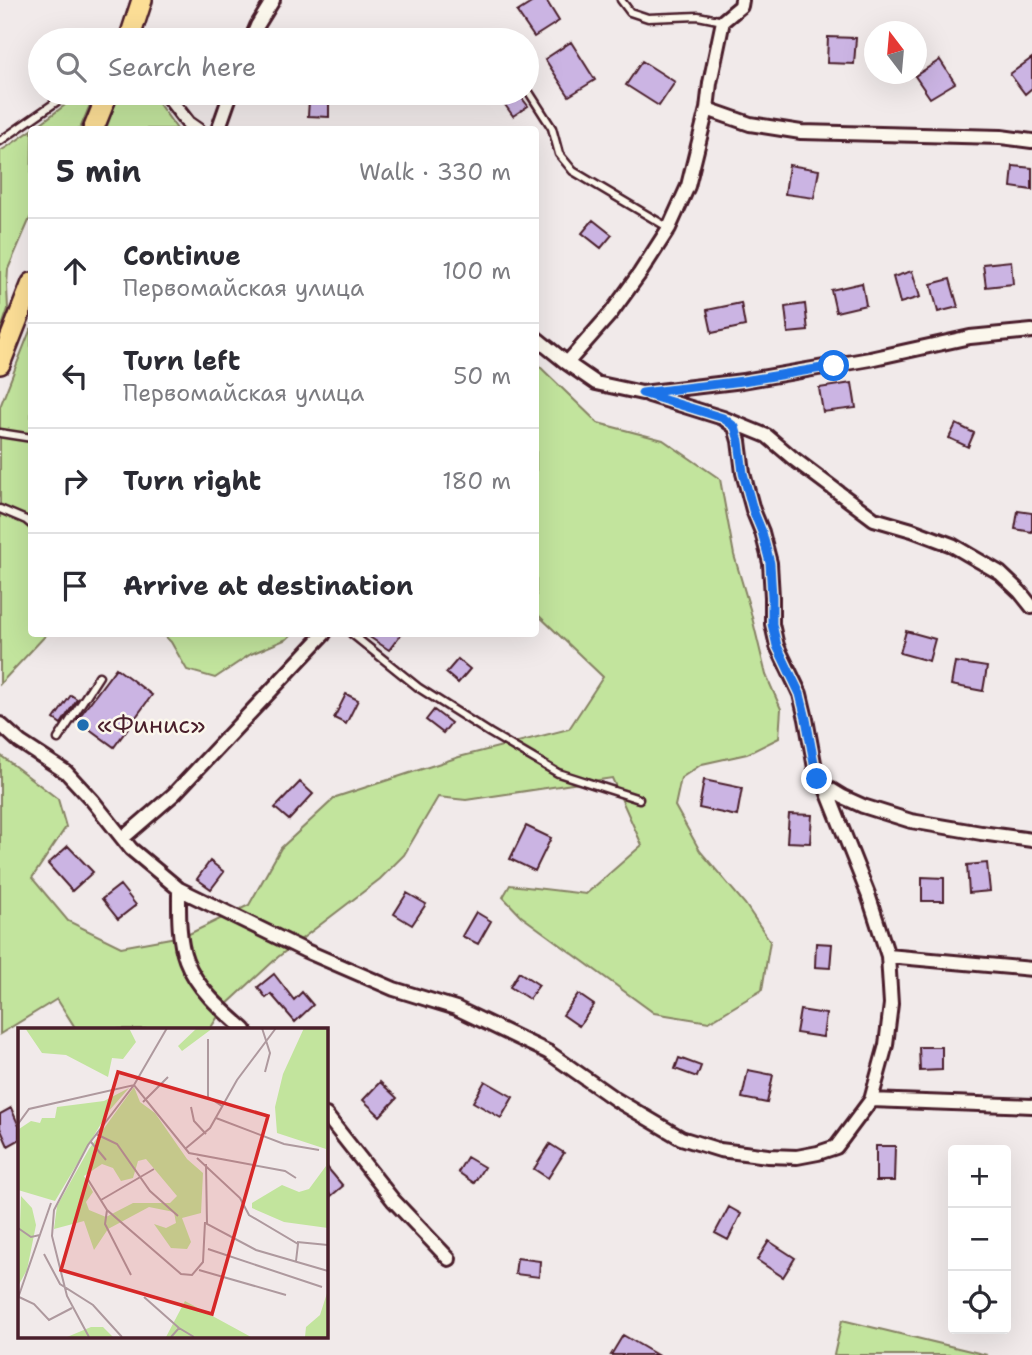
<!DOCTYPE html>
<html lang="en">
<head>
<meta charset="utf-8">
<style>
	:root { --surface:#fff; --page:#f7f7f7; --text:#2b2b33; --muted:#7c7c81; --line:#e1e1e2 }
	body { margin:0; font-family:"Shantell Sans",sans-serif; background:var(--page); color:var(--text) }
	.controls { position:absolute; right:21px; bottom:21px; display:grid; overflow:hidden; border-radius:7px; box-shadow:0 7px 28px #0002 }
	.controls button { width:63px; height:63px; display:grid; place-items:center; padding:0; border:0; border-bottom:2px solid var(--line); background:var(--surface); color:var(--text); font:35px sans-serif }
	.compass { position:absolute; left:864px; top:21px; width:63px; height:63px; border-radius:50%; background:var(--surface); box-shadow:0 7px 28px #0002; rotate:344deg }
	.stop { position:absolute; width:21px; height:21px; margin:-16px; border:5px solid #1a73e8; border-radius:50%; background:#fff }
	.stop.end { background:#1a73e8; border-color:#fff; box-shadow:0 2px 7px #0008 }
	.list { margin:0; padding:0; list-style:none }
	h2 { display:flex; justify-content:space-between; align-items:center; height:91px; margin:0; padding:0 28px; font-size:30px }
	h2 small { font-size:23px; font-weight:400; color:var(--muted) }
	.list li { display:grid; grid-template-columns:46px 1fr auto; gap:21px; align-items:center; box-sizing:border-box; height:105px; padding:0 28px; border-top:2px solid var(--line) }
	.list b { display:block; font-size:26px; white-space:nowrap }
	.list p { margin:0; font-size:23px; white-space:nowrap; color:var(--muted) }
	.list em { font-size:23px; font-style:normal; color:var(--muted) }
	.icon { flex:none; width:38px; height:38px; fill:none; stroke:currentColor; stroke-width:2; stroke-linecap:round; stroke-linejoin:round }
	.map { position:relative; flex:none; width:1032px; height:1355px; overflow:hidden }
	.search { position:absolute; background:var(--surface); box-shadow:0 7px 28px #0002; left:28px; top:28px; width:511px; height:77px; display:flex; align-items:center; gap:18px; box-sizing:border-box; padding:0 24px; border-radius:38px; color:var(--muted); font-size:26px }
	.panel { position:absolute; background:var(--surface); box-shadow:0 7px 28px #0002; left:28px; top:126px; width:511px; height:511px; border-radius:7px }
	.map>svg:first-child { display:block }
	.green { fill:#c2e49d; stroke:#868264; stroke-width:2 }
	.building { fill:#cbb4e3; stroke:#4a1f2b; stroke-width:2 }
	.lines { fill:none; stroke-linecap:round; stroke-linejoin:round }
	.lane-casing { stroke:#4a1f2b; stroke-width:11 }
	.street-casing { stroke:#4a1f2b; stroke-width:18 }
	.primary-casing { stroke:#4a1f2b; stroke-width:24 }
	.lane { stroke:#fbf7ec; stroke-width:6 }
	.street { stroke:#fbf7ec; stroke-width:12 }
	.primary { stroke:#fcde96; stroke-width:19 }
	.route { stroke:#1a73e8; stroke-width:9 }
	.poi-dot { fill:#1f6fb2; stroke:#fbf7ec; stroke-width:2.5 }
	.labels { text-anchor:middle; dominant-baseline:central; stroke-width:5; stroke-linejoin:round; paint-order:stroke }
	.poi-label { font-size:24px; fill:#4a1f2b; stroke:#fbf7ec; text-anchor:start }
	.inset-road { fill:none; stroke:#ae999e; stroke-width:2 }
	.view { fill:#d62828; fill-opacity:0.15; stroke:#d62828; stroke-width:3.5 }
	.inset-edge { fill:none; stroke:#4a1f2b; stroke-width:3.5 }
</style>
</head>
<body>
<div class="map">
<svg width="1032" height="1355" viewBox="0 0 1032 1355">
	<rect width="100%" height="100%" fill="#f1eaea"/>
	<filter id="ink" filterUnits="userSpaceOnUse"><feTurbulence type="fractalNoise" baseFrequency=".0143" numOctaves="2"/><feDisplacementMap in="SourceGraphic" scale="14" xChannelSelector="R" yChannelSelector="G"/><feConvolveMatrix kernelMatrix="1 2 1 2 8 2 1 2 1" color-interpolation-filters="sRGB"/></filter>
	<g filter="url(#ink)">
		<!-- green -->
		<path class="green" d="M81 93H95L80 129 32 130Z
			M119 93H151L177 129H106Z
			M32 130 31 216 8 269 7 286 8 309 0 332V151L7 147Z
			M31 328 32 634H47L0 684V407Z
			M536 363 598 423 663 440 720 479 734 555 750 609 766 675 781 709 779 738 747 754 702 764 681 778 675 806 700 851 745 904 770 941 762 990 709 1022 654 1013 521 916 503 897 510 885 586 894 642 845 612 778 466 800 438 797 404 855 380 879 278 957 224 1007 210 1029H76L57 999 0 1034V755L58 799 66 827 32 878 68 921 121 947 187 935 249 905 281 848 336 797 459 757 569 729 603 677 536 613Z
			M163 634H292L287 639 251 654 215 678 187 670 171 642Z
			M842 1320 987 1355H834Z"/>
		<!-- building -->
		<path class="building" d="M536 0H546L559 21 534 37 517 12Z
			M828 37 856 38 854 64 827 63Z
			M571 42 595 80 569 96 545 59Z
			M1032 58V88L1025 94 1010 74Z
			M940 60 955 83 930 98 915 76Z
			M642 61 675 82 659 106 626 85Z
			M515 93H518L528 106 513 116 503 102Z
			M309 100 329 101V117L308 116Z
			M789 165 819 170 814 198 785 194Z
			M1013 166 1032 168V190L1011 187Z
			M593 220 612 235 601 248 582 233Z
			M1011 261 1013 284 986 287 983 264Z
			M912 271 920 297 900 303 893 277Z
			M950 279 958 307 938 312 931 284Z
			M862 283 866 305 836 312 831 290Z
			M741 303 745 326 712 333 707 310Z
			M805 304 808 331 788 333 785 307Z
			M852 383 856 408 823 412 819 388Z
			M956 424 974 433 968 447 949 438Z
			M1018 511 1032 513V532L1015 529Z
			M906 631 935 639 929 661 900 653Z
			M365 634H401L389 650Z
			M458 659 470 669 458 683 446 673Z
			M955 662 987 667 983 691 951 685Z
			M116 668 152 695 114 747 77 720Z
			M346 694 358 700 346 724 334 718Z
			M71 695 77 699 61 724 54 719Z
			M434 710 451 723 443 733 426 720Z
			M704 780 742 788 737 816 699 808Z
			M300 782 313 794 289 820 275 808Z
			M789 814 812 815 810 843 787 842Z
			M526 826 551 838 535 871 510 859Z
			M68 846 93 872 72 891 48 864Z
			M210 861 224 872 211 889 197 879Z
			M987 863 990 891 969 893 967 865Z
			M922 877 944 878V901H922Z
			M120 885 136 905 118 919 102 899Z
			M407 893 426 904 412 925 394 914Z
			M476 912 491 921 478 944 462 936Z
			M816 943 832 944 830 968 815 967Z
			M519 972 539 985 529 999 510 987Z
			M274 974 294 1000 302 992 313 1005 295 1022 271 994 266 998 258 987Z
			M578 994 594 1005 579 1026 563 1015Z
			M800 1010 826 1014 823 1037 796 1033Z
			M919 1047H942V1070L920 1071Z
			M679 1058 701 1066 697 1077 675 1069Z
			M748 1070 773 1075 767 1103 742 1098Z
			M485 1081 513 1097 501 1118 473 1102Z
			M380 1082 397 1098 380 1116 363 1100Z
			M11 1108 19 1126V1140L8 1146 0 1128V1114Z
			M550 1144 564 1153 548 1178 534 1169Z
			M876 1146H895L894 1181H876Z
			M467 1157 484 1167 474 1183 458 1172Z
			M326 1166 343 1186 331 1196 326 1189Z
			M729 1207 741 1214 728 1240 715 1233Z
			M769 1241 795 1258 783 1277 757 1260Z
			M517 1258 540 1261 539 1277 515 1274Z
			M623 1335 657 1355H611Z"/>
		<g class="lines">
			<defs>
				<path id="lane" d="M621 0 630 12 648 18 698 16 723 21
					M527 89 552 128 559 154 573 171 669 228
					M0 141 69 93
					M0 433 32 438
					M0 509 26 520 32 525
					M352 634 419 688 490 733 558 773 639 799
					M58 739 99 676"/>
				<path id="street" d="M251 40 257 26 273 0
					M165 93 188 123 198 130
					M707 109 750 124 801 132 1001 137 1032 141
					M218 130 231 93
					M536 338 567 363 596 383 642 393 743 381 870 359 970 337 1032 331
					M567 363 611 313 640 273 669 228 688 186 707 109 710 83 723 21 741 6 742 0
					M649 395 723 418 767 436 794 459 874 519 912 530 952 545 1000 573 1020 592 1032 607
					M723 418 735 427 739 441 743 473 753 510 762 532 770 563 772 597V624L777 646 800 694 806 719 817 779 825 786 843 797 863 806 911 821 981 833 1032 840
					M0 724 20 742 66 772 92 800 131 849 179 889 306 951 394 989 456 1008 548 1052 615 1099 681 1138 720 1150 768 1156 797 1157 818 1153 836 1147 871 1100 886 1045 891 1004 888 956 868 894 825 786
					M123 838 174 794 324 634
					M179 889C179 911 178 939 186 960 197 989 222 1010 245 1030
					M888 956 1032 969
					M871 1100 1032 1106
					M326 1115 393 1200 449 1259"/>
				<path id="primary" d="M129 40 142 0
					M93 130 108 93
					M0 364 32 283"/>
			</defs>
			<!-- lane casing -->
			<use href="#lane" class="lane-casing"/>
			<!-- street casing -->
			<use href="#street" class="street-casing"/>
			<!-- primary casing -->
			<use href="#primary" class="primary-casing"/>
			<!-- lane -->
			<use href="#lane" class="lane"/>
			<!-- street -->
			<use href="#street" class="street"/>
			<!-- primary -->
			<use href="#primary" class="primary"/>
		</g>
	</g>
	<g class="lines" filter="url(#ink)">
		<!-- route -->
		<path class="route" d="M817 779 806 719 800 694 777 646 772 624V597L770 563 762 532 753 510 743 473 739 441 735 427 723 418 642 393 743 381 834 366"/>
	</g>
	<!-- markers -->
	<circle class="poi-dot" cx="83" cy="725" r="7"/>
	<g class="labels">
		<!-- poi labels -->
		<g class="poi-label">
			<text x="97" y="725">«Финис»</text>
		</g>
	</g>
	<!-- overview -->
	<g transform="translate(18 1028)">
		<rect width="310" height="310" fill="#f1eaea"/>
		<path d="M7 0H111L118 14 105 31 94 30 90 49 48 27 24 25ZM179 0H195L164 23 160 18ZM286 0H310V200L266 194 234 180V175L264 157 281 164 291 161 308 138V121L259 105 257 79 265 46ZM116 59 122 74 137 85 169 131 185 145 183 185 164 190 173 214 169 221 153 220 136 196 148 200 158 195 156 184 131 179 90 201 76 222 66 193 36 201 39 178 71 121ZM128 131 159 168 152 175H115L88 189 71 182 68 174 75 164 66 148 84 136 95 140 103 153 115 150 120 133ZM111 60 90 84 37 173 0 162 1 101 13 93 22 95 24 90H37L39 79 86 73ZM3 168 14 180 18 197 9 242 0 258ZM310 262V309H287L288 299 302 287ZM167 273 233 309H148ZM73 299H85L95 309H49Z" fill="#c2e49d" fill-rule="evenodd"/>
		<path class="inset-road" d="M244 0 252 25 247 44M190 11V69L204 78M125 74 150 49M173 79 176 93 188 106M198 90 266 116 301 122M0 96 11 81 116 57 171 125 267 143 278 150M78 106 99 116 132 163 160 188M73 114 88 132M167 121 192 100 219 52 258 0M179 130 222 170 231 187 280 216 278 233M188 136 189 196 238 222 310 243M69 150 89 182 163 246 174 247 185 234 187 194M83 172 136 141M89 182 87 196 113 247M0 200 13 209 22 207M279 214 310 217M190 221 304 259M26 226 42 256 75 277 104 309M181 242 268 267M1 269 16 276 31 292 54 280M126 269 161 300M0 270 33 175M71 309 49 268 34 208 36 182 70 117 116 57 149 0M153 309 161 300 176 309"/>
		<path class="view" d="M100 44 250 88 194 286 43 242Z"/>
		<rect width="310" height="310" class="inset-edge"/>
	</g>
</svg>
<div class="controls">
<button>+</button>
<button>−</button>
<button><svg class="icon" aria-label="locate" viewBox="0 0 24 24"><circle cx="12" cy="12" r="6"/><path d="M12 2v4M12 18v4M2 12h4M18 12h4"/></svg></button>
</div>
<svg class="compass" viewBox="-18 -18 36 36"><path d="M0-13l5 13h-10z" fill="#e53935"/><path d="M0 13l5-13h-10z" fill="#7c7c81"/></svg>
<div class="stop" style="left:834px;top:366px"></div>
<div class="stop end" style="left:817px;top:779px"></div>
<div class="search"><svg class="icon" aria-label="search" viewBox="0 0 24 24"><circle cx="10" cy="10" r="6"/><path d="M15 15l6 6"/></svg>Search here</div>
<section class="panel">
<h2>5 min<small>Walk · 330 m</small></h2>
<ul class="list">
<li><svg class="icon" aria-label="ahead" viewBox="0 0 24 24"><path d="M12 20V5M6 11l6-6 6 6"/></svg><div><b>Continue</b><p>Первомайская улица</p></div><em>100 m</em></li>
<li><svg class="icon" aria-label="left" viewBox="0 0 24 24"><path d="M17 20v-9H6M10 6l-5 5 5 5"/></svg><div><b>Turn left</b><p>Первомайская улица</p></div><em>50 m</em></li>
<li><svg class="icon" aria-label="right" viewBox="0 0 24 24"><path d="M7 20v-9h11M14 6l5 5-5 5"/></svg><div><b>Turn right</b></div><em>180 m</em></li>
<li><svg class="icon" aria-label="arrive" viewBox="0 0 24 24"><path d="M6 21V4h12l-3 4 3 4H6"/></svg><div><b>Arrive at destination</b></div></li>
</ul>
</section>
</div>
</body>
</html>
